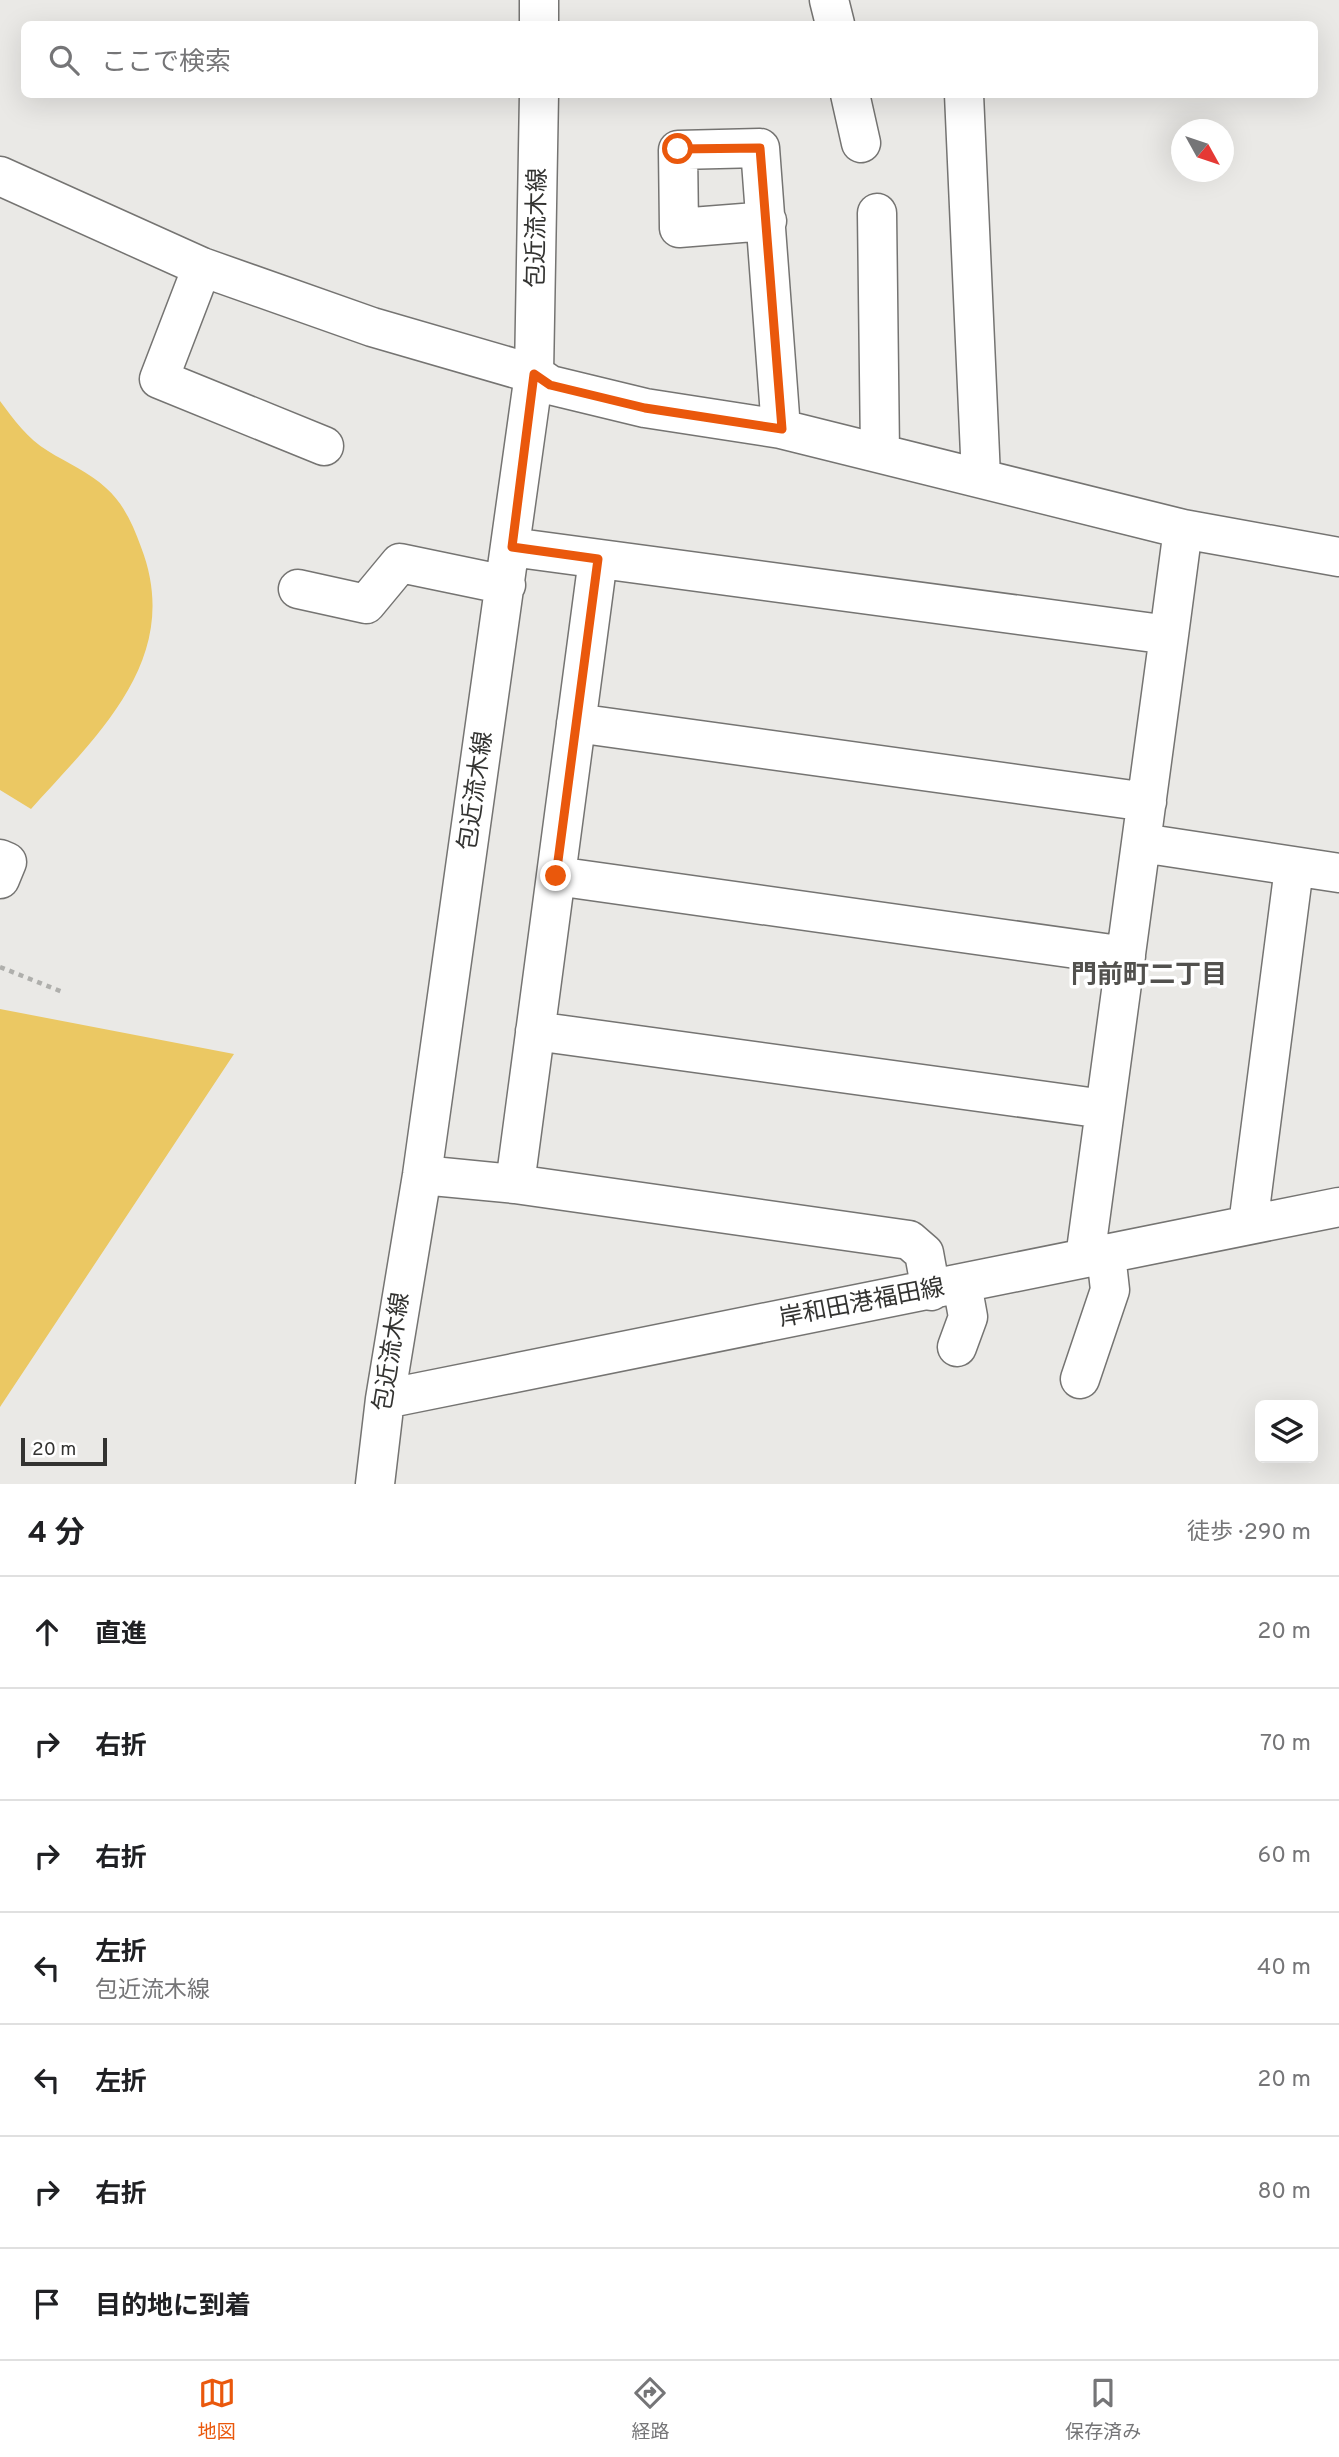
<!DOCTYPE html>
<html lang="ja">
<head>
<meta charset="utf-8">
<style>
	:root { --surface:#fff; --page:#f6f6f6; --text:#202124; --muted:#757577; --line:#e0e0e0; --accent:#ea580c }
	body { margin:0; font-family:Overpass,"Noto Sans JP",sans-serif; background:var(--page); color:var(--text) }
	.controls { position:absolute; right:21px; bottom:21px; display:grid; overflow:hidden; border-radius:10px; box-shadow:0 7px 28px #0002 }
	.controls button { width:63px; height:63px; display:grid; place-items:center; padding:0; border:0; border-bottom:2px solid var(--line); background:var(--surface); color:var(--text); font:35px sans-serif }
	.compass { position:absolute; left:1171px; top:119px; width:63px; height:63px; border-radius:50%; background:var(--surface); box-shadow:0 7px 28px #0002; rotate:130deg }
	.scale { position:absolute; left:21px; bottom:18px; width:86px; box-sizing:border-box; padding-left:7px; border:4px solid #333331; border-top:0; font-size:19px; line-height:24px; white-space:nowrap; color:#333331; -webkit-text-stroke:5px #fff; paint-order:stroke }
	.stop { position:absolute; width:21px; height:21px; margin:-16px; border:5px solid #ea580c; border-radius:50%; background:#fff }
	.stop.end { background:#ea580c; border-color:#fff; box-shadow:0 2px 7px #0008 }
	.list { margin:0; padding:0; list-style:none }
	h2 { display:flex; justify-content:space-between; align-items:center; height:91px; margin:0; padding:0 28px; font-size:30px }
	h2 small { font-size:23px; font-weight:400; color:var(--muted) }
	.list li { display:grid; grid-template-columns:46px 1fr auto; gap:21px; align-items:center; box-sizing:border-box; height:112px; padding:0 28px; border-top:2px solid var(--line) }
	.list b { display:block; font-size:26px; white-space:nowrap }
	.list p { margin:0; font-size:23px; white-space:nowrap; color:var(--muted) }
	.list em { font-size:23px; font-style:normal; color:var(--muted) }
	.icon { flex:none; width:38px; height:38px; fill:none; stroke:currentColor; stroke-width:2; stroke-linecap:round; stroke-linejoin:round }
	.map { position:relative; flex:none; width:1339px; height:1484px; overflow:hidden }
	.search { position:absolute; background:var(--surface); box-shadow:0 7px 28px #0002; left:21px; right:21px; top:21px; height:77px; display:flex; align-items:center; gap:18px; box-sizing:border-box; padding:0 24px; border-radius:10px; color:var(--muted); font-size:26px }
	.sheet { height:875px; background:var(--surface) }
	nav { display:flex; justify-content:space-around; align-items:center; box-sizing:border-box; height:98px; border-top:2px solid var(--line); background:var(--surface); font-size:19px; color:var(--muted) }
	nav a { display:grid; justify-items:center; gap:4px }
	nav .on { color:var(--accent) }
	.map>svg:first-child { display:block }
	.water { fill:#ebc863 }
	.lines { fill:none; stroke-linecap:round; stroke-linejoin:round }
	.minor-casing { stroke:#757472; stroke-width:41 }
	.path { stroke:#afafac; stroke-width:4.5; stroke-dasharray:5 5; stroke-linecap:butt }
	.minor { stroke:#fff; stroke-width:38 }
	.route { stroke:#ea580c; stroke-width:9 }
	.labels { text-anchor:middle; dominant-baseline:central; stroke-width:7; stroke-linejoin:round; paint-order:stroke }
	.street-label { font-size:24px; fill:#333331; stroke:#fff }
	.neighbourhood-label { font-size:26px; font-weight:bold; fill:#52514e; stroke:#fff }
</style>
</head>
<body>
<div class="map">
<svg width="1339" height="1484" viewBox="0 0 1339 1484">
	<rect width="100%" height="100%" fill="#eae9e6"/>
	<!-- water -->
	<path class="water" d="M0 401C14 420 27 438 48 451 67 463 89 472 106 488 124 504 133 525 141 547 184 658 98 734 31 809L0 790Z
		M0 1009 234 1054 0 1407Z"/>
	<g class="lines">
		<defs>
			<path id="minor" d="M829 0 835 24
				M539 24V0
				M850 94 861 143
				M964 94 981 477
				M0 176 202 267 372 327 534 374 550 385 645 408 781 429 1183 529 1339 557
				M877 213 880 452
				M767 221 679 228 678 150 760 148 781 429
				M202 267 159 379 324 446
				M511 547 1169 635 1183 529
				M298 589 366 604 400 563 506 585
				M576 723 1147 802
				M1142 843 1339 873
				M0 859 7 862 0 879
				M556 876 1126 956
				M535 1031 1104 1109
				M422 1175 515 1184 909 1240 924 1253 931 1291
				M515 1184 598 559
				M1248 1225 1294 868
				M1085 1258 1169 635
				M957 1347 968 1317 962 1284
				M1080 1379 1110 1290 1106 1254
				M385 1399 1339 1207
				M375 1484 385 1399 422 1175 534 374 539 94"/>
		</defs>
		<!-- minor casing -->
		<use href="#minor" class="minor-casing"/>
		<!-- path -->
		<path class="path" d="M0 967 65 993"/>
		<!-- minor -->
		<use href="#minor" class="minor"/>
	</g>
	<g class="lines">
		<!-- route -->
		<path class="route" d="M556 876 598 559 512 547 534 374 550 385 645 408 782 429 760 148 678 149"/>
	</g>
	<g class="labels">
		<!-- street labels -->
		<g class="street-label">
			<text transform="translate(538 228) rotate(-89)">包近流木線</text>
			<text transform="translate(477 791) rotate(-82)">包近流木線</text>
			<text transform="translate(862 1304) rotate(-11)">岸和田港福田線</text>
			<text transform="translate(393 1352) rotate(-81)">包近流木線</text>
		</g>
		<!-- neighbourhood labels -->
		<g class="neighbourhood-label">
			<text x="1149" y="976">門前町二丁目</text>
		</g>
	</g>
</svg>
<div class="controls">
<button><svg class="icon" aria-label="layers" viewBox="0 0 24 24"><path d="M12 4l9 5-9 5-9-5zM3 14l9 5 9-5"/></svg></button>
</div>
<svg class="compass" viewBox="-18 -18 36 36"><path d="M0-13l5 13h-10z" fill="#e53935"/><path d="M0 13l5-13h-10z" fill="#757577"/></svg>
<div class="scale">20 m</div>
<div class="stop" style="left:678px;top:149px"></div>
<div class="stop end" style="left:556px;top:876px"></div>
<div class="search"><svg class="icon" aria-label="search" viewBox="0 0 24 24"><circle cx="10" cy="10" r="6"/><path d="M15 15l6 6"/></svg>ここで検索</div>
</div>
<section class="sheet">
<h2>4 分<small>徒歩 · 290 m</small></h2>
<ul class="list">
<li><svg class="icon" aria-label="ahead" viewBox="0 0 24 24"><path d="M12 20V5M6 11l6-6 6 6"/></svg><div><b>直進</b></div><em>20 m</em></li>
<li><svg class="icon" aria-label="right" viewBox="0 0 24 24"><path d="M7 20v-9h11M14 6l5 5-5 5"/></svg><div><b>右折</b></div><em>70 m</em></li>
<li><svg class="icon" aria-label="right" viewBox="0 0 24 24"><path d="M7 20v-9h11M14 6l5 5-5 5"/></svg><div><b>右折</b></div><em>60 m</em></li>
<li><svg class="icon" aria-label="left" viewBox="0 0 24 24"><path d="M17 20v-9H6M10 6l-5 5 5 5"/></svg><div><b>左折</b><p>包近流木線</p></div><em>40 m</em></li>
<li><svg class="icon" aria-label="left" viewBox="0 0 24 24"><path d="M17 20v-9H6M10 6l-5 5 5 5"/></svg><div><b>左折</b></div><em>20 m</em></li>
<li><svg class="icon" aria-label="right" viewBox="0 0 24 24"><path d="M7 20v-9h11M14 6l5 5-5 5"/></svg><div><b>右折</b></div><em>80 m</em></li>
<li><svg class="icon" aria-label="arrive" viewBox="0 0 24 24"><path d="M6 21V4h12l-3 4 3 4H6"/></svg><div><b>目的地に到着</b></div></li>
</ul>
</section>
<nav>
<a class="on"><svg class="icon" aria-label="map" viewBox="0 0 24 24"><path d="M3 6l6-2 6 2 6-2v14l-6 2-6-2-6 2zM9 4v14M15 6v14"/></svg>地図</a>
<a><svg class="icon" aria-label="directions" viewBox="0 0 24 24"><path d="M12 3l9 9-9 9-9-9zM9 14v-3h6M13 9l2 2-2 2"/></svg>経路</a>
<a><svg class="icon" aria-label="saved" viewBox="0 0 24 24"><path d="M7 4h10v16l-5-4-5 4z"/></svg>保存済み</a>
</nav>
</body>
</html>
